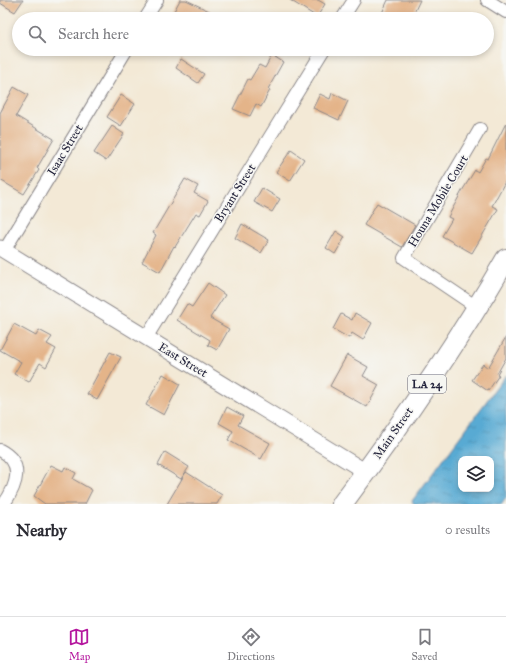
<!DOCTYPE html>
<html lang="en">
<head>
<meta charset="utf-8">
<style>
	:root { --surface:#fff; --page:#f2f2f3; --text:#2b2b33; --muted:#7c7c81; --line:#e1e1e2; --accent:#b5179e }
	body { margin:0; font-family:"IM FELL Great Primer",serif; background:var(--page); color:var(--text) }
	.controls { position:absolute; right:12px; bottom:12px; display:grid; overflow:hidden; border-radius:8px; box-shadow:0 2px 6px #0003 }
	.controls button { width:36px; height:36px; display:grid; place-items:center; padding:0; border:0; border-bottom:1px solid var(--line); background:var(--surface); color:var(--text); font:20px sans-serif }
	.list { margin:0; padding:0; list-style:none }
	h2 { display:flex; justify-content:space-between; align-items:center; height:52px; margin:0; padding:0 16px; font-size:17px }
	h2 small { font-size:13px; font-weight:400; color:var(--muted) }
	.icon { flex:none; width:22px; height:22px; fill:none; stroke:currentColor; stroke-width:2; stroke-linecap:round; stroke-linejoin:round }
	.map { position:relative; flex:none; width:506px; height:504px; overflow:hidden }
	.search { position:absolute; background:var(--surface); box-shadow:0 2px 6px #0003; left:12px; right:12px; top:12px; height:44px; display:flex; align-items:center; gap:10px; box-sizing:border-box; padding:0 14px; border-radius:22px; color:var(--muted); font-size:15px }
	.sheet { height:112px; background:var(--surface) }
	nav { display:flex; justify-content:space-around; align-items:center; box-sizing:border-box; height:56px; border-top:1px solid var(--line); background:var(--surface); font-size:11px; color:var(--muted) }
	nav a { display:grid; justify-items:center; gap:2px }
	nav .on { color:var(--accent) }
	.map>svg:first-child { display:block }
	.water { fill:url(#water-ripples); stroke:#3d6687; fill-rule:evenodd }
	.building { fill:#e4b489 }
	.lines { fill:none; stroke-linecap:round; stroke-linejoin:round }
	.minor-casing { stroke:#8a8688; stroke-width:14 }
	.tertiary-casing { stroke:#8a8688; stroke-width:17 }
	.primary-casing { stroke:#8a8688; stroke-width:22 }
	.minor { stroke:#fff; stroke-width:12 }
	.tertiary { stroke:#fff; stroke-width:15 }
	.primary { stroke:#fff; stroke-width:20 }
	.labels { text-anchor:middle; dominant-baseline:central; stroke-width:3; stroke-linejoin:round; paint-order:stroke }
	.shield { fill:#f6f6f2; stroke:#626272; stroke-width:1 }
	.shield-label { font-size:11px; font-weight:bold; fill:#22223b }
	.street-label { font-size:12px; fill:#22223b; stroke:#f6f6f2 }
</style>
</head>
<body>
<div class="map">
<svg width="506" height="504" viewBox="0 0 506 504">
	<defs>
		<pattern id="water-ripples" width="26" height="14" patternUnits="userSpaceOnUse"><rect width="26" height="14" fill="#58aad3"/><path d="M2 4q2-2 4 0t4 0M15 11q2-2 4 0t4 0" fill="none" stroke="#488aac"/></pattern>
	</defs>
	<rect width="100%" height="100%" fill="#f6f6f2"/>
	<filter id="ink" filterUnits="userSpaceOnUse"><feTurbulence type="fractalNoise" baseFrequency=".025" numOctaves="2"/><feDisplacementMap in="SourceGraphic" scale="8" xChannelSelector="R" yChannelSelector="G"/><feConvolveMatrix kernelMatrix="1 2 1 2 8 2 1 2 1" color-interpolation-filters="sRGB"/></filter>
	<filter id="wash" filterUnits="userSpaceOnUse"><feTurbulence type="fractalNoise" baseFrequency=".012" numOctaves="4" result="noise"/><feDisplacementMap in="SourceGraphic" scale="16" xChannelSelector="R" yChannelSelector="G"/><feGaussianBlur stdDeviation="0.9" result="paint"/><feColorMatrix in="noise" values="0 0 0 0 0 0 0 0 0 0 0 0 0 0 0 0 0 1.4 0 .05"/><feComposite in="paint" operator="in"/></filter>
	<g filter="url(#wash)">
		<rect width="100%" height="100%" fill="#f3e9d6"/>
		<!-- water -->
		<path class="water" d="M506 375V498L502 504H414L412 501ZM461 459H491V489H461Z"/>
		<g id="blocks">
			<!-- building -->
			<path class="building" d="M0 0H23L15 12 0 3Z
				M180 0H186L226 19H186L173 13Z
				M290 0H318L325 4 317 17Z
				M388 0H420L411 19H393L382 13Z
				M272 55 283 62 268 89 270 90 261 107 256 104 250 116 233 109 248 79 250 80 259 65 265 68Z
				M181 59 204 74 198 83 176 68Z
				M14 87 28 95 16 116 54 139 37 168 39 170 24 194 0 180V113Z
				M332 93 348 101 339 120 313 108 320 94 330 99Z
				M121 95 135 104 121 126 107 117Z
				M506 123V180L492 206 498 209 472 253 442 236 452 219 448 217 462 191 475 170 478 172 486 158 488 159Z
				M112 126 124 134 106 161 94 153Z
				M291 150 304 159 290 181 276 172Z
				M185 179 198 186 194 193 208 201 200 215 196 213 175 247 174 246 160 272 142 262 156 235 153 233Z
				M262 188 280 199 272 212 254 202Z
				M377 203 415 225 402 247 364 225Z
				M242 224 269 240 261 253 235 238Z
				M336 231 345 237 335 254 326 248Z
				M208 283 225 295 210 318 229 329 217 350 208 345 210 340 177 320 187 304 192 307Z
				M355 313 372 323 363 340 352 333 349 338 333 329 341 314 352 320Z
				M14 324 36 336 39 330 52 337 47 344 56 349 46 367 40 363 29 382 14 374 21 362 0 350Z
				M506 337V358L497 374 499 375 488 391 472 380 483 364 488 368Z
				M110 352 121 357 97 400 87 394Z
				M347 355 368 367 363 376 379 385 367 407 330 386Z
				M163 374 180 384 164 415 146 405Z
				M227 407 243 416 238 425 270 443 261 459 228 440 233 431 219 423Z
				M165 452 189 467 181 479 158 465Z
				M51 465 63 471 65 467 76 473 73 479 92 490 85 504H45L34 496Z
				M186 472 222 495 217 504H167Z"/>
		</g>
	</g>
	<g filter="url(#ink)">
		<use href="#blocks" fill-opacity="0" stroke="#8a8688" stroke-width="1"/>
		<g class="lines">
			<defs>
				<path id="minor" d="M487 0 506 12
					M145 19 157 0
					M342 19 354 0
					M4 251 127 49
					M478 308 404 258 480 129
					M146 338 324 49
					M0 450C25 463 17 485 4 504"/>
				<path id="tertiary" d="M0 248 366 472"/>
				<path id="primary" d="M342 504C401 425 457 344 506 259"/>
			</defs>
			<!-- minor casing -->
			<use href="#minor" class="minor-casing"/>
			<!-- tertiary casing -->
			<use href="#tertiary" class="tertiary-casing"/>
			<!-- primary casing -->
			<use href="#primary" class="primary-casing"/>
			<!-- minor -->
			<use href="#minor" class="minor"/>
			<!-- tertiary -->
			<use href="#tertiary" class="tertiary"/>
			<!-- primary -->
			<use href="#primary" class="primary"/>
		</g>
	</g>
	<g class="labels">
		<!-- shield labels -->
		<rect class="shield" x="408" y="375" width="38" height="18" rx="3"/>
		<g class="shield-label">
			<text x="427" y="384">LA 24</text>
		</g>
		<!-- street labels -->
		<g class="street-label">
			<text transform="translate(65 150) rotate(-59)">Isaac Street</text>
			<text transform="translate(235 193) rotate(-58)">Bryant Street</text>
			<text transform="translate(438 201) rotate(-59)">Houna Mobile Court</text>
			<text transform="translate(183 360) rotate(31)">East Street</text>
			<text transform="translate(393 433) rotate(-55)">Main Street</text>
		</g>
	</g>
</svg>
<div class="controls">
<button><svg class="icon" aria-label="layers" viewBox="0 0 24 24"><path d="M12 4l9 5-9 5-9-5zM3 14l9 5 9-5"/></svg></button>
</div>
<div class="search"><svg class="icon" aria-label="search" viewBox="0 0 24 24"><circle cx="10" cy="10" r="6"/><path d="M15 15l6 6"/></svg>Search here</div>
</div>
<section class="sheet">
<h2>Nearby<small>0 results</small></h2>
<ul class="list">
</ul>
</section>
<nav>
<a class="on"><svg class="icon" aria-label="map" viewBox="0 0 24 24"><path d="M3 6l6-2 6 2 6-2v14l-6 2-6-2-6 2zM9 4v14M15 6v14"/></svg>Map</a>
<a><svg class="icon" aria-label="directions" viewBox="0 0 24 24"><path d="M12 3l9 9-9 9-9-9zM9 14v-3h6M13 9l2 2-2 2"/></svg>Directions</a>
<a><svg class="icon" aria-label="saved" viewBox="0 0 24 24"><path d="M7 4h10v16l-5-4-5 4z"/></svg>Saved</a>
</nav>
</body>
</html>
